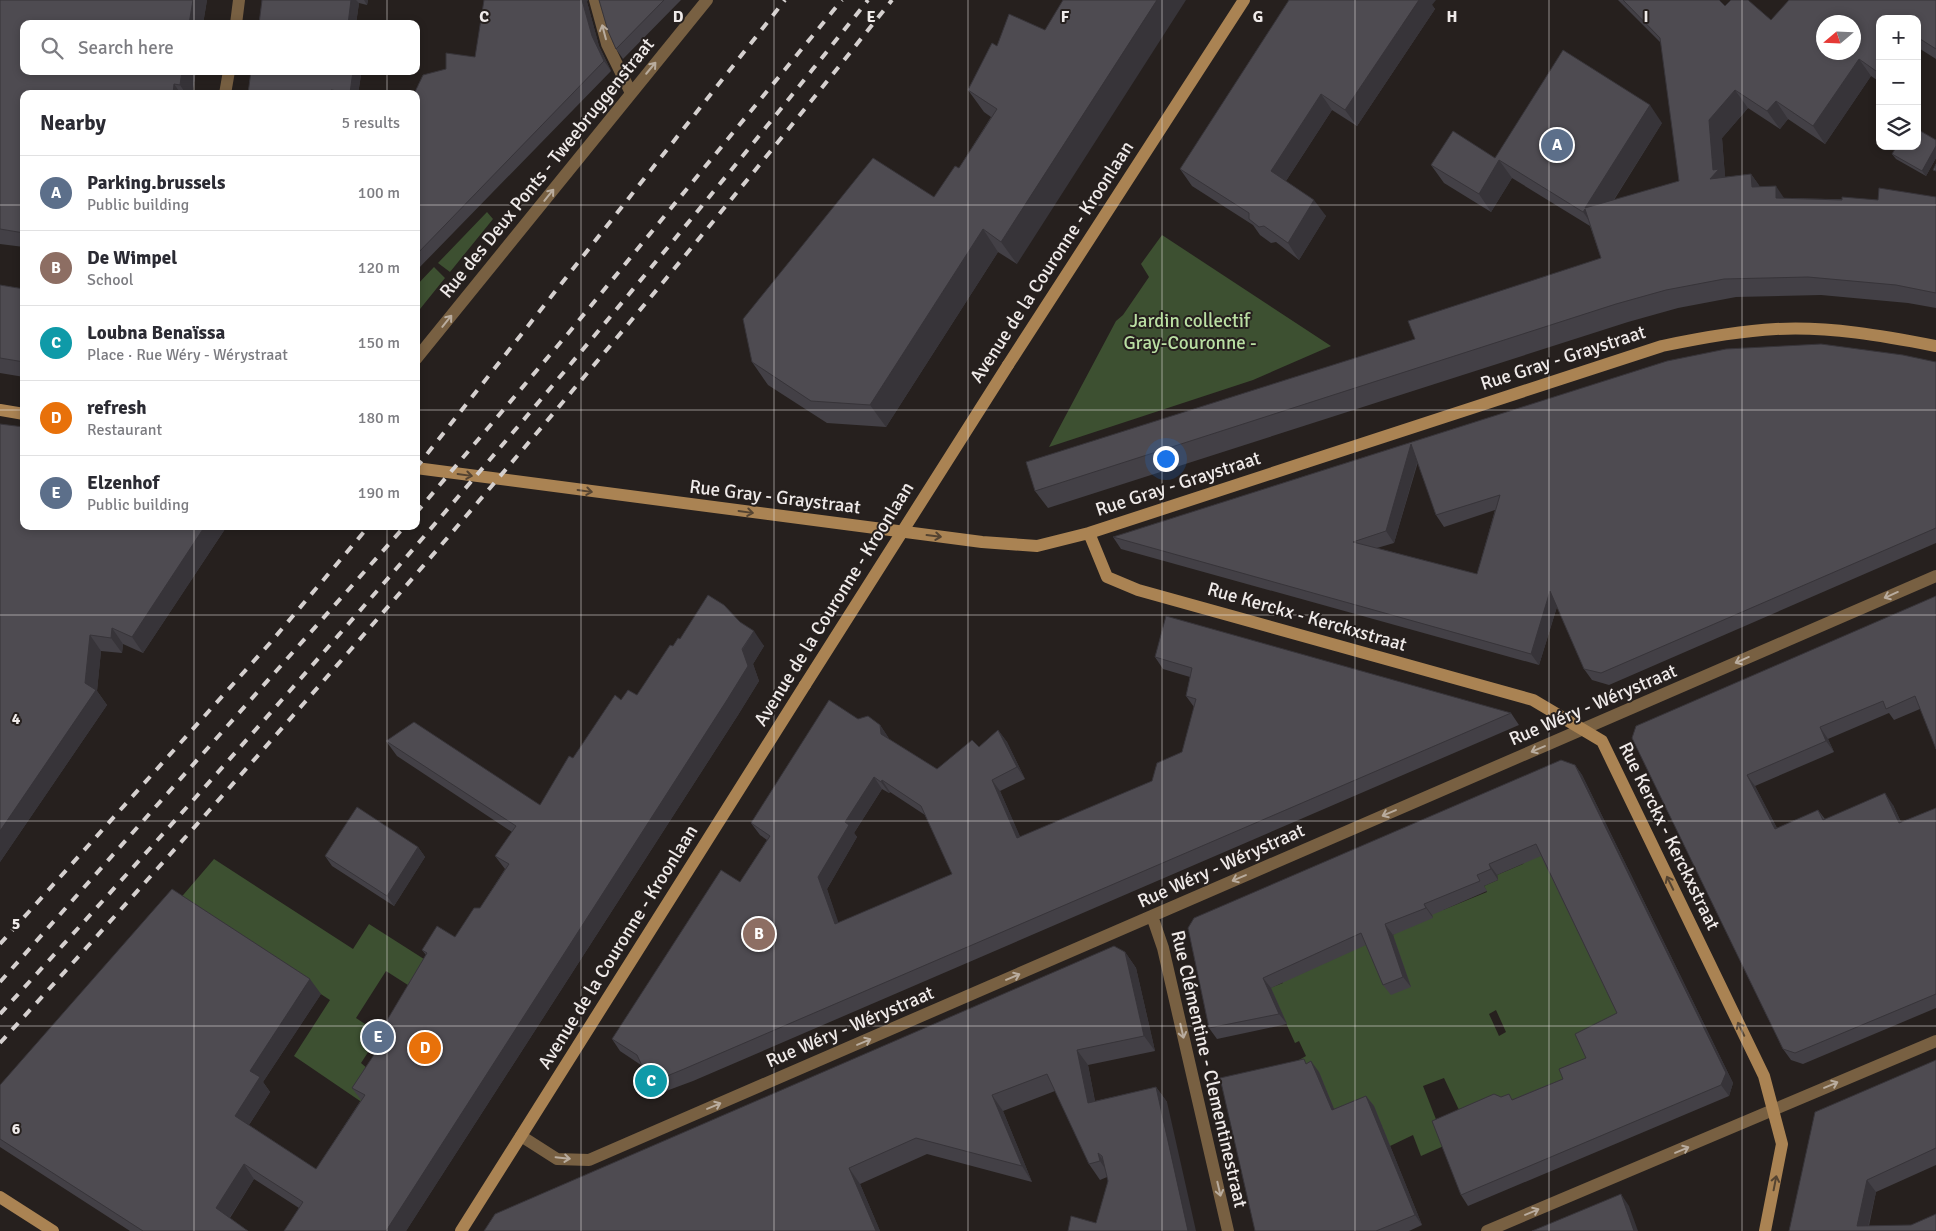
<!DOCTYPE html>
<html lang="en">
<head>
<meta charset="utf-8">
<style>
	:root { --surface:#fff; --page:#f7f7f7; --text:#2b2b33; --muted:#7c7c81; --line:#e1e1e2; --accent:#65668d }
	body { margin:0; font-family:Signika,sans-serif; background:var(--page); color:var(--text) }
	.controls { position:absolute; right:15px; top:15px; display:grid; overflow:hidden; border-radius:10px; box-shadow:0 2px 8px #0003 }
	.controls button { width:45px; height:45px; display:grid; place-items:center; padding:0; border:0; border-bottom:1px solid var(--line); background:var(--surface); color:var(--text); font:25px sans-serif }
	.compass { position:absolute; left:1816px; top:15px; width:45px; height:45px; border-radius:50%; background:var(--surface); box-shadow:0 2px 8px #0003; rotate:251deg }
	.you { position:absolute; left:1165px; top:458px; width:18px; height:18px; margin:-12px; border:4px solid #fff; border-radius:50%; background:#1a73e8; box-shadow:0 0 0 8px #1a73e833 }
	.badge { display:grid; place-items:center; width:32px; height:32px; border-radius:50%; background:var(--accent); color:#fff; font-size:16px; font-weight:700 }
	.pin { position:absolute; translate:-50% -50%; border:2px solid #fff; box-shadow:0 1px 5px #0006 }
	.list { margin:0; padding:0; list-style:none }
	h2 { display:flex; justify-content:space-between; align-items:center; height:65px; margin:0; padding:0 20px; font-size:21px }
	h2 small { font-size:16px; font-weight:400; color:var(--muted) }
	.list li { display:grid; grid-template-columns:32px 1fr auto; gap:15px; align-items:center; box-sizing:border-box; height:75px; padding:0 20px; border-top:1px solid var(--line) }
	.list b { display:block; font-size:19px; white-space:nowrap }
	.list p { margin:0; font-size:16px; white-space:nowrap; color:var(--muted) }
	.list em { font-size:16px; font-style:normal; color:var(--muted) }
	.icon { flex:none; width:28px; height:28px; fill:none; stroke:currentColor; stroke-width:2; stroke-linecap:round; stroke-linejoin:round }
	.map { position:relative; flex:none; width:1936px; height:1231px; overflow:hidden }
	.search { position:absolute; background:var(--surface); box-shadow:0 2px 8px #0003; left:20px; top:20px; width:400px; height:55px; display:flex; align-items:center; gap:12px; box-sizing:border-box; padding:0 18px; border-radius:10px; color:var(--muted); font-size:19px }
	.panel { position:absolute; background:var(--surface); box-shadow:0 2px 8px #0003; left:20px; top:90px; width:400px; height:440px; border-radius:10px }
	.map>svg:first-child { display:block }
	.green { fill:#3d5031; fill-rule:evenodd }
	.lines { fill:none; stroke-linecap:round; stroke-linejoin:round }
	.street { stroke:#786042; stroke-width:12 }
	.secondary { stroke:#aa8353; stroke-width:12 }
	.rail { stroke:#d5d0cf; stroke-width:4; stroke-dasharray:9 9; stroke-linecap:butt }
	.secondary-bridge { stroke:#aa8353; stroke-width:12 }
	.wall { fill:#434046; fill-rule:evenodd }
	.shaded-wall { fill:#373439 }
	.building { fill:#4e4b51; stroke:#373439; fill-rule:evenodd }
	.oneway { stroke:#b9ac9e }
	.oneway2 { stroke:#544331 }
	.grid { fill:none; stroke:#efeae9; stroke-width:1; stroke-opacity:0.55 }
	.labels { text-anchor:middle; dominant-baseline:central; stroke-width:4; stroke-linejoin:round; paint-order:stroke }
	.street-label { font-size:19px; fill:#efeae9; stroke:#26201e }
	.park-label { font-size:19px; fill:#badfa3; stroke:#26201e }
	.grid-label { font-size:16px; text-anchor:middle; font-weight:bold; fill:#efeae9; stroke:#26201e; stroke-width:4; stroke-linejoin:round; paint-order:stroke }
</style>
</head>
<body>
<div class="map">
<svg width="1936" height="1231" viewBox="0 0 1936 1231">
	<rect width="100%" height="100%" fill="#26201e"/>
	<!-- green -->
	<path class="green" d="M487 212 493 219 450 272 438 263Z
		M1162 235 1331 346 1253 380 1049 447 1116 321 1123 315 1149 277 1141 264Z
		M434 267 445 278 416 314V286Z
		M1542 835 1630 997 1597 1079 1467 1127 1444 1078 1423 1086 1446 1145 1421 1156 1413 1135 1390 1146 1321 1128 1297 1061 1306 1056 1299 1041 1295 1043 1270 988 1283 983 1277 970 1368 942 1394 940 1393 935 1429 909 1443 910 1487 892 1484 886 1498 880 1497 875 1523 864ZM1496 1010 1506 1032 1499 1036 1489 1014Z
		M214 859 353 949 369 924 438 968 422 994 386 971 356 1018 380 1034 361 1063 368 1069 363 1103 294 1056 330 1000 178 901Z"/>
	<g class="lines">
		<!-- street -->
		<path class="street" d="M595 0 607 44 631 93
			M236 24 239 0
			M225 94 229 71
			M416 359 707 0
			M1152 916 1163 948 1228 1231
			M521 1136 557 1159 589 1160 1936 576
			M1487 1231 1936 1041"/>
		<!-- secondary -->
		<path class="secondary" d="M1008 365 1244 0
			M0 410 24 414
			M416 468 982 542 1037 546 1089 533 1662 346C1700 338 1737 331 1776 329 1829 326 1884 336 1936 346
			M1089 533 1107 577 1138 590 1533 700 1602 741 1764 1076 1782 1144 1765 1231
			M0 1197 53 1231
			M461 1231 805 685"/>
		<!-- rail -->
		<path class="rail" d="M416 468 785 0
			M416 513 571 330 842 0
			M0 944 270 643 369 526
			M0 982 405 526
			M0 1014C300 686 591 349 868 0
			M0 1043C308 705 607 359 892 0"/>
		<!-- secondary-bridge -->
		<path class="secondary-bridge" d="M805 685 1008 365"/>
	</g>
	<!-- wall -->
	<path class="wall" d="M0 0H207L203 24H24L196 71 192 94H24V247L0 244Z
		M262 0H368L367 5 359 3 356 24H259Z
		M599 0H681L623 59 616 49Z
		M1618 0H1719L1725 6 1771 20 1936 0V59L1917 47V19H1880V82L1871 76 1825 144 1788 119 1780 129 1748 108 1722 138 1725 177 1751 174 1760 187 1784 198 1878 200 1936 197V308L1908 303 1821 295 1736 297 1678 308 1628 322 1048 508 1035 491 1415 339 1601 258 1590 226 1512 178 1491 212 1444 183 1431 165 1495 158 1662 123 1614 200 1679 181 1661 43Z
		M587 2 599 46 611 71 416 271V94L446 69 475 57Z
		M1432 5 1435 9 1357 126 1332 110 1286 181 1326 216 1299 260 1276 242 1271 243 1260 235 1253 225 1192 186 1180 169Z
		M992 43 1017 264 998 252 886 427 827 423 768 385 752 362 934 197 959 168 991 117 984 112 968 90Z
		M251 71H358L361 75 358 94H248Z
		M1936 140V158L1926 176 1896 159 1892 154Z
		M0 285 24 289V377L0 373Z
		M1936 362V543L1609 685 1592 680 1584 669 1557 607 1539 665 1121 549 1113 537 1614 378ZM1418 462 1436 515 1444 527 1495 510 1477 574 1377 548 1394 543Z
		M24 526H227L143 653 123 644 122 653 101 651 97 691 107 705 0 862Z
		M1936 596 1920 709 1894 720 1889 713 1828 739 1834 752 1755 786 1777 828 1818 810 1825 819 1893 805 1901 822 1936 808V1008L1803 1064 1791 1060 1783 1049 1632 738Z
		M740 622 764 646 753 664 759 681 738 715 406 1231H284L299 1208 254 1179 230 1218 248 1231H130L0 1147V1085L321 994 263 1082 270 1092 249 1125 316 1169 361 1100 352 1088 388 1034 383 1027 426 955 422 950 455 937 480 908 505 869 495 856 512 832 397 756 386 741 540 805 573 758 621 700 637 695 673 646 680 639Z
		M1155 657 1511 713 1519 725 693 1081 658 1094 650 1083 641 1065 620 1051 612 1039 740 882 767 840 760 835 751 823 858 719 880 725 888 737 889 739 937 769 979 747 998 730 1007 742 1025 779 1000 791 1020 837 1152 781 1182 752 1194 707 1186 696 1190 677 1163 669ZM882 789 889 793 890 792 925 815 952 874 838 923 827 889 857 837 854 833Z
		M1575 765 1582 775 1733 1083 1729 1096 1468 1206 1461 1195 1501 1097 1513 1099 1563 1079 1586 1058 1617 1013 1541 856 1497 875 1498 880 1484 886 1487 891 1432 915 1433 918 1393 935 1411 987 1391 995 1383 985 1366 945 1271 988 1287 1024 1217 1039 1209 1028 1188 928Z
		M418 847 425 857 394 906 332 866 325 856Z
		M1125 952 1136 968 1155 1051 1088 1065 1095 1101 1156 1087 1167 1102 1096 1223 1108 1181 1107 1177 1100 1180 1089 1164 1055 1091 1003 1111 1032 1182 927 1154 860 1184 880 1231H484Z
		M1936 1060V1165L1876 1192 1869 1226 1936 1231H1789Z
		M1307 1063 1319 1072 1334 1109 1366 1096 1374 1106 1422 1225 1409 1231H1255Z"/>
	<!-- shaded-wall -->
	<path class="shaded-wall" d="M193 0H207L203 24H189Z
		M351 0H356L359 3 356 24H348Z
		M364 0H368L367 5Z
		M582 0H588L587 2 599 46 611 71 604 61 592 36Z
		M1157 0H1186L1017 264 1001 242Z
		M1419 0H1436L1432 5 1435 9 1357 126 1345 110Z
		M1859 59 1871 76 1825 144 1813 126Z
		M1880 65V76L1876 71Z
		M182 71H196L192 94H186L180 85Z
		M353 71H358L361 75 358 94H351L350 93Z
		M174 84 181 94H173Z
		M1735 90 1748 108 1722 138 1725 176 1732 186 1710 179 1713 170 1709 120Z
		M1321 94 1332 110 1282 187 1271 171Z
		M1776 101 1788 119 1780 129 1767 111Z
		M1650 105 1662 123 1597 226 1585 208Z
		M1936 146V158L1926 176 1922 171Z
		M1499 160 1512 178 1491 212 1479 194Z
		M1751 174 1764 192 1752 187Z
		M1776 186 1788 204 1776 198Z
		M1314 200 1326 216 1299 260 1288 243Z
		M1585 209 1595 229 1583 212Z
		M983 229 998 252 886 427 870 405Z
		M1411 444 1419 456 1394 543 1386 531Z
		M205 526H227L143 653 132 637Z
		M1550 591 1558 603 1539 665 1531 654Z
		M112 628 123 644 122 653 111 638Z
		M754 631 764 646 753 664 759 681 738 715 406 1231H386Z
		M90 635 101 651 97 691 107 705 0 862V831L85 683Z
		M880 725 888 737 890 746 881 734Z
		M1820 727 1828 739 1834 752 1826 741Z
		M998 730 1007 742 1025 779 1017 767Z
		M1575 765 1582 775 1733 1083 1729 1096 1721 1085Z
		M1747 775 1755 786 1783 840 1775 829Z
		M874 777 882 789 854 833 857 837 827 889 843 936 835 924 818 877 845 822Z
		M882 780 890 792 889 793 881 782Z
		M992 780 1000 791 1026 850 1017 838Z
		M1885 793 1893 805 1907 835 1899 823Z
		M418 847 425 857 394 906 387 896Z
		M1489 864 1497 875 1498 880 1491 869Z
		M1424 904 1432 915 1433 918 1426 908Z
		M1385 924 1393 935 1411 987 1403 977Z
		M1125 952 1136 968 1155 1051 1144 1036Z
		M1263 978 1271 988 1287 1024 1279 1014Z
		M310 979 321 994 263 1082 270 1092 245 1131 235 1116 250 1071Z
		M1077 1050 1088 1065 1098 1118 1088 1103Z
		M1311 1061 1319 1072 1339 1121 1332 1110Z
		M1156 1087 1167 1102 1196 1231H1188Z
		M992 1095 1003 1111 1032 1182 1022 1166Z
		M1366 1096 1374 1106 1422 1225 1415 1215Z
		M1098 1153 1109 1169 1110 1176 1100 1161Z
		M244 1164 254 1179 226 1223 216 1208Z
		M849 1168 860 1184 880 1231H876Z
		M1867 1180 1876 1192 1867 1231 1857 1226Z
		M1621 1194 1629 1206 1638 1231H1634Z"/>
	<!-- building -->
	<path class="building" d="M0 0H193L189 24H24V71H182L180 85 174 84 173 94H24V233L0 229Z
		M262 0H351L348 24H259Z
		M484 0H582L592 36 604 61 416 255V94H414L423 75 446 69V53L475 57Z
		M599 0H664L616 49 608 31Z
		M1063 0H1157L1001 242 983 229 870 405 811 401 752 362 743 319 873 158 934 197 955 166 959 168 997 109 968 90 992 43 997 46 1009 14 1045 30Z
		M1289 0H1419L1345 110 1321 94 1271 171 1314 200 1288 243 1264 226 1259 227 1249 219V213L1180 169Z
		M1623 0H1719L1725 6 1731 0H1748L1771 20 1789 0H1936V49L1917 37V19H1880V65L1876 71 1859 59 1813 126 1776 101 1767 111 1735 90 1709 120 1713 170 1719 169 1710 179 1751 174 1752 187 1776 186V198L1842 200V197L1878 200 1879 188 1936 197V293L1896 285 1808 277 1724 279 1666 290 1616 304 1035 491 1026 462 1415 339 1408 321 1601 258 1585 209 1583 212 1499 160 1479 194 1431 165 1453 131 1495 158 1563 50 1650 105 1585 208 1679 181 1660 38ZM1824 22H1854V52H1824Z
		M251 71H353L350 93 331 90V94H248Z
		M1917 129 1936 140V146L1922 171 1892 154 1897 146H1917Z
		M1936 164V171L1933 170Z
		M0 285 24 289V362L0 358Z
		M1821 344 1903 355 1936 362V528L1601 673 1584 669 1550 591 1531 654 1113 537 1667 361 1726 349ZM1411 444 1436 515 1500 495 1477 574 1353 542 1386 531Z
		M0 424 24 427V526H205L132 637 112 628 111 638 90 635 85 683 96 690 0 831Z
		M708 595 724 605 740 622 754 631 742 649 748 666 727 700 386 1231H284L303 1202 244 1164 216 1208 248 1231H143L0 1139V1085L172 889 310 979 250 1071 260 1077 235 1116 316 1169 365 1095 352 1088 389 1032 383 1027 427 953 422 950 437 926 455 937 474 908H480L509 864 495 856 516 826 386 741 414 722 540 805 569 756 573 758 615 695 621 700 628 690 637 695 670 645 673 646 678 638 680 639Z
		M1936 596V749L1915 696 1886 709 1883 701 1820 727 1826 741 1747 775 1775 829 1818 810 1823 820 1885 793 1899 823 1936 808V994L1795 1053 1783 1049 1632 738 1636 726Z
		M1166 616 1511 713 684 1069 650 1083 637 1055 612 1039 721 870 740 882 770 836 751 823 829 700 858 719 868 716 880 725 881 734 937 769 972 740 979 747 998 730 1017 767 992 780 1017 838 1152 781 1157 763 1182 752 1196 699 1186 696 1192 668 1155 657ZM874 777 881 782 882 780 921 806 952 874 835 924 818 877 849 825 845 822Z
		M1561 760 1575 765 1726 1073 1721 1085 1461 1195 1432 1121 1494 1094 1501 1097 1509 1094 1512 1100 1563 1079 1559 1069 1586 1058 1575 1034 1617 1013 1536 844 1489 864 1491 869 1477 875 1480 881 1424 904 1426 908 1385 924 1403 977 1383 985 1361 933 1263 978 1279 1014 1209 1028 1188 928 1194 918Z
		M357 807 418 847 387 896 325 856Z
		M1114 946 1125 952 1144 1036 1077 1050 1088 1103 1156 1087 1188 1231H1068L1071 1216 1096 1223 1108 1181 1102 1156 1098 1153 1100 1161 1089 1164 1047 1074 992 1095 1022 1166 916 1138 849 1168 876 1231H484L495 1214Z
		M1304 1059 1306 1064 1311 1061 1332 1110 1366 1096 1415 1215 1376 1231H1255L1220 1078Z
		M1936 1060V1148L1867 1180 1857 1226 1911 1225 1936 1214V1231H1789L1815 1112Z
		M1621 1194 1634 1231H1532Z"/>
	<!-- one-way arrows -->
	<defs><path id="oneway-shaft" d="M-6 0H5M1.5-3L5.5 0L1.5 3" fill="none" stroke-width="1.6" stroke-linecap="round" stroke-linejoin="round" transform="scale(1.25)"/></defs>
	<g class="oneway">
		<use href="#oneway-shaft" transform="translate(604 32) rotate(-105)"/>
		<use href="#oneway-shaft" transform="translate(651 68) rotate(-50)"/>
		<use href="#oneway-shaft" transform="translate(549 195) rotate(-51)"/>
		<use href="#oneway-shaft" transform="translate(447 321) rotate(-51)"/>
		<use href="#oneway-shaft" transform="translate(1891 595) rotate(156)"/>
		<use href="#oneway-shaft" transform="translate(1742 660) rotate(156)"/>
		<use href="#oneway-shaft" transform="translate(1538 749) rotate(157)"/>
		<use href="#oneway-shaft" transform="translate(1389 813) rotate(157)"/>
		<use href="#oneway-shaft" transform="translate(1239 878) rotate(157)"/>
		<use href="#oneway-shaft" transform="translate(1013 977) rotate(-23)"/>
		<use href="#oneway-shaft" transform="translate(1182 1031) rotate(77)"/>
		<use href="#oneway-shaft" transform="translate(864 1042) rotate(-23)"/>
		<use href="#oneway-shaft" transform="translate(1831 1085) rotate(-23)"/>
		<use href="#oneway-shaft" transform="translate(714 1106) rotate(-23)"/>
		<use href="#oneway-shaft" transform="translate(1682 1150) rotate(-23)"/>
		<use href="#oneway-shaft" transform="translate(563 1158) rotate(6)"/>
		<use href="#oneway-shaft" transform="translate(1219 1189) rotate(77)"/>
		<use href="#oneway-shaft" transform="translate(1532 1212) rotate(-23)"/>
	</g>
	<g class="oneway2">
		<use href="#oneway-shaft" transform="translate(465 475) rotate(8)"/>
		<use href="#oneway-shaft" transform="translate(585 491) rotate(8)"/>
		<use href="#oneway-shaft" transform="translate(746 512) rotate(8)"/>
		<use href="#oneway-shaft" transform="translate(934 536) rotate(7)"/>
		<use href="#oneway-shaft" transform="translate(1670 883) rotate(-116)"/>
		<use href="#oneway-shaft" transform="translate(1741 1029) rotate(-116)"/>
		<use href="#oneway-shaft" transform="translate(1775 1183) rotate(-79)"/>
	</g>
	<!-- grid -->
	<path class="grid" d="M194 0V24M387 0V24M581 0V1231M774 0V1231M968 0V1231M1162 0V1231M1355 0V1231M1549 0V1231M1742 0V1231M194 71V94M387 71V94M0 205H24M416 205H1936M0 410H24M416 410H1936M194 526V1231M387 526V1231M0 615H1936M0 821H1936M0 1026H1936"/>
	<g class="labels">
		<!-- street labels -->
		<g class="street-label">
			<text transform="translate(547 168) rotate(-51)">Rue des Deux Ponts - Tweebruggenstraat</text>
			<text transform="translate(1052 262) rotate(-57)">Avenue de la Couronne - Kroonlaan</text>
			<text transform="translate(1563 358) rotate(-18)">Rue Gray - Graystraat</text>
			<text transform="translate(1178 484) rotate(-18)">Rue Gray - Graystraat</text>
			<text transform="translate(775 497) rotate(7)">Rue Gray - Graystraat</text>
			<text transform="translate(834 604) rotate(-58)">Avenue de la Couronne - Kroonlaan</text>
			<text transform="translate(1307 617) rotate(16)">Rue Kerckx - Kerckxstraat</text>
			<text transform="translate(1593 705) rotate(-23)">Rue Wéry - Wérystraat</text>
			<text transform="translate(1669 836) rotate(64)">Rue Kerckx - Kerckxstraat</text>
			<text transform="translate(1221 866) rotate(-24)">Rue Wéry - Wérystraat</text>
			<text transform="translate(618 947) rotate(-58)">Avenue de la Couronne - Kroonlaan</text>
			<text transform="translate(850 1027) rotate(-23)">Rue Wéry - Wérystraat</text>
			<text transform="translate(1209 1069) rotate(77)">Rue Clémentine - Clementinestraat</text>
		</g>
		<!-- park labels -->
		<g class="park-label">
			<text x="1190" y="321">Jardin collectif<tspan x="1190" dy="22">Gray-Couronne -</tspan></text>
		</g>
	</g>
	<g class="grid-label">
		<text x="484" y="22">C</text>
		<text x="678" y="22">D</text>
		<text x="871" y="22">E</text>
		<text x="1065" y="22">F</text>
		<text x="1258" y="22">G</text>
		<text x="1452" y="22">H</text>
		<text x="1646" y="22">I</text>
		<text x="16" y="724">4</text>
		<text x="16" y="929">5</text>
		<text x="16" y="1134">6</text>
	</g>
</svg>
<div class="controls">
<button>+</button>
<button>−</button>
<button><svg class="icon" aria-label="layers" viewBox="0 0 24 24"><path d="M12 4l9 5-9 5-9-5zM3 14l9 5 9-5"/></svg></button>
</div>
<svg class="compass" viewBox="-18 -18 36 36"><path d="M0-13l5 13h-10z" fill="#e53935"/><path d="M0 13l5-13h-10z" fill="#7c7c81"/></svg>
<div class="you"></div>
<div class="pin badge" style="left:1557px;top:145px;background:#5c6f8a">A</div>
<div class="pin badge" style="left:759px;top:934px;background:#8d6e63">B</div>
<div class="pin badge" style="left:651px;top:1081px;background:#0f9aa8">C</div>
<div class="pin badge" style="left:425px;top:1048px;background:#e8710a">D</div>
<div class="pin badge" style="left:378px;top:1037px;background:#5c6f8a">E</div>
<div class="search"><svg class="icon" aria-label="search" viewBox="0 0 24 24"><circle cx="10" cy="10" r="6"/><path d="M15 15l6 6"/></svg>Search here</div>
<section class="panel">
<h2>Nearby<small>5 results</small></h2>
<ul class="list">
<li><span class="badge" style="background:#5c6f8a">A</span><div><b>Parking.brussels</b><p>Public building</p></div><em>100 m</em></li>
<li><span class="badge" style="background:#8d6e63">B</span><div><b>De Wimpel</b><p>School</p></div><em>120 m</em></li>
<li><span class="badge" style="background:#0f9aa8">C</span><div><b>Loubna Benaïssa</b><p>Place · Rue Wéry - Wérystraat</p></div><em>150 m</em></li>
<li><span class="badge" style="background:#e8710a">D</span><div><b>refresh</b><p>Restaurant</p></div><em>180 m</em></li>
<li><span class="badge" style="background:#5c6f8a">E</span><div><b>Elzenhof</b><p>Public building</p></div><em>190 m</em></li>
</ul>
</section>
</div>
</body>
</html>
